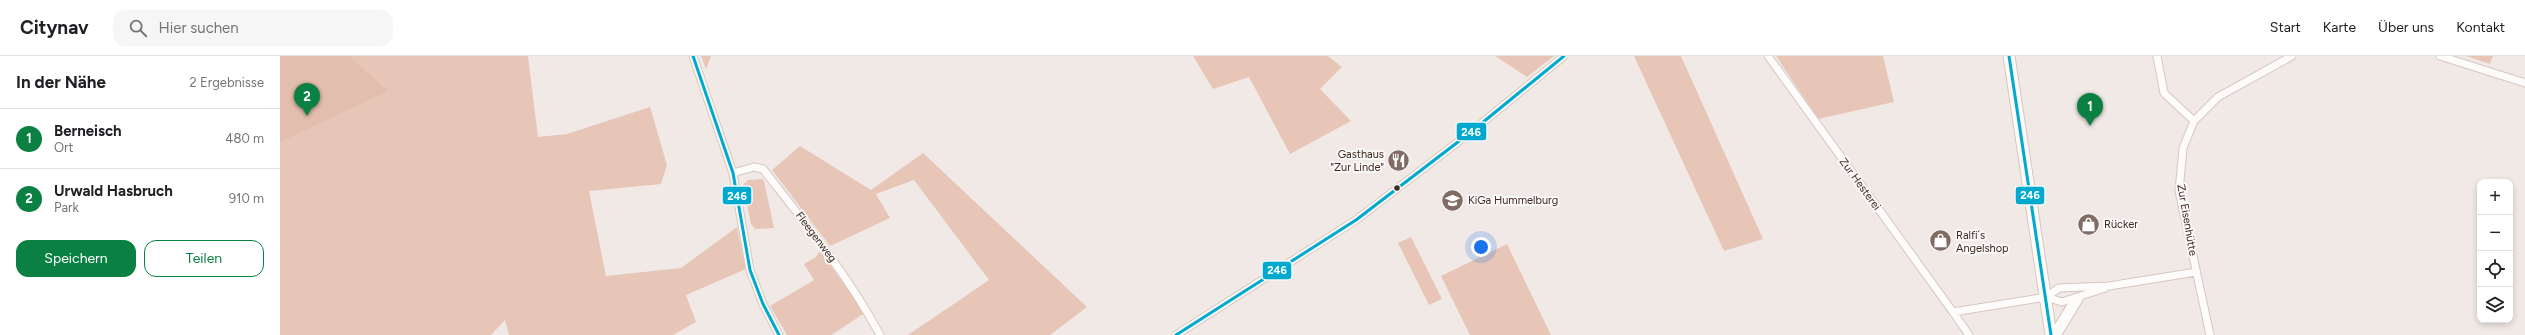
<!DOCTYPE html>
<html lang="de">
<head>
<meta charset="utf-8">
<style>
	:root { --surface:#fff; --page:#f6f6f6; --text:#202124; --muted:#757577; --line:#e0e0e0; --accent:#0b8043 }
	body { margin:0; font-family:Figtree,sans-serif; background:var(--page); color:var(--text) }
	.controls { position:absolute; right:12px; bottom:12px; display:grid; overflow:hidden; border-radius:8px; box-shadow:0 2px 6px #0003 }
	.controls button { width:36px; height:36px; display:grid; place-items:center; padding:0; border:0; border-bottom:1px solid var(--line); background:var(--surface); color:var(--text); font:20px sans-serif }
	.you { position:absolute; left:1201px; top:191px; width:14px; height:14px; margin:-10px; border:3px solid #fff; border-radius:50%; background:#1a73e8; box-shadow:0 0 0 6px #1a73e833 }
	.badge { display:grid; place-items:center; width:26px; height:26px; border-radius:50%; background:var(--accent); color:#fff; font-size:13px; font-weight:700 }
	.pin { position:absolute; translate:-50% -33px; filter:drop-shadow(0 1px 2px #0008) }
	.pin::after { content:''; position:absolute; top:21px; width:14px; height:12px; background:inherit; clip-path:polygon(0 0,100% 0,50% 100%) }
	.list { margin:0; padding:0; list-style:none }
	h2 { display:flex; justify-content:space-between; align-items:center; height:52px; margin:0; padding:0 16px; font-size:17px }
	h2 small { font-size:13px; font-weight:400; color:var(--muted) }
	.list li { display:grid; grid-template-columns:26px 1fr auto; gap:12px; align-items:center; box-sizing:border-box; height:60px; padding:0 16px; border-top:1px solid var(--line) }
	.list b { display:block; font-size:15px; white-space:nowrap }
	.list p { margin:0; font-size:13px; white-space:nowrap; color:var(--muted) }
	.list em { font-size:13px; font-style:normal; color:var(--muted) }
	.actions { display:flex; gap:8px; padding:12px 16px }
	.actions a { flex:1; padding:9px 0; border:1px solid var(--accent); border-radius:12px; text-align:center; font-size:14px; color:var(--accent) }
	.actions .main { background:var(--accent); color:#fff }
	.icon { flex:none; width:22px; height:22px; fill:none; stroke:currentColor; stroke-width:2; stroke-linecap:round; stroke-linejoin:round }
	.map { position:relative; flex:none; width:2245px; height:279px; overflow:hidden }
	header { display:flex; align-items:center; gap:24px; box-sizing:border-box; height:56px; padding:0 20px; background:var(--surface); border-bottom:1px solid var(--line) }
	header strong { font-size:19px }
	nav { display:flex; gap:22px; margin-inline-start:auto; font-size:14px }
	.search { width:280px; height:36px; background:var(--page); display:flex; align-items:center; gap:10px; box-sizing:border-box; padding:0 14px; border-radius:12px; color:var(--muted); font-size:15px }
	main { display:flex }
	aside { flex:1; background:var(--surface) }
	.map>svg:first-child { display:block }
	.green { fill:#e7c6b8 }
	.forest { fill:#e3bdae }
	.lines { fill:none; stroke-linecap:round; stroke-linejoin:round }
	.street-casing { stroke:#d8c6c0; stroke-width:9 }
	.primary-casing { stroke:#d8c6c0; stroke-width:13 }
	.street { stroke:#fdfcfb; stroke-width:7 }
	.primary { stroke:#fdfcfb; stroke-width:11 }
	.bus-1-casing { stroke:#f8f8f8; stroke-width:6 }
	.bus-1 { stroke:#00a9ce; stroke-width:3 }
	.bus-dot { fill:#43281d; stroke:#f8f8f8; stroke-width:1.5 }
	.labels { text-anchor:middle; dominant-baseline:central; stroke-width:4; stroke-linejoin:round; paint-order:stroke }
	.poi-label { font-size:11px; fill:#43281d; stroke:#f8f8f8; text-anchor:start }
	.street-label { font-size:11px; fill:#43281d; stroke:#f8f8f8 }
	.line-badge { stroke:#f8f8f8; stroke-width:1.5 }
	.badge-label { font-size:11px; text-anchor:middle; font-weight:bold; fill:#fff }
</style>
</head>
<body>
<header>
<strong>Citynav</strong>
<div class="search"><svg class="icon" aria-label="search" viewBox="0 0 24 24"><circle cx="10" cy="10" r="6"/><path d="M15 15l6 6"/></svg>Hier suchen</div>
<nav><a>Start</a><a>Karte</a><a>Über uns</a><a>Kontakt</a></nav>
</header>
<main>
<aside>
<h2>In der Nähe<small>2 Ergebnisse</small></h2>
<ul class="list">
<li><span class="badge">1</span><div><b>Berneisch</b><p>Ort</p></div><em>480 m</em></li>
<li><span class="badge">2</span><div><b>Urwald Hasbruch</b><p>Park</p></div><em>910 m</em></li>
</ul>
<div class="actions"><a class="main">Speichern</a><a>Teilen</a></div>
</aside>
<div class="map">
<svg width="2245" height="279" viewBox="0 0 2245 279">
	<rect width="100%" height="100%" fill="#f1e9e6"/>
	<!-- green -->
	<path class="green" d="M0 0H248L258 81 287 78 370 51 387 109 381 128 309 135 326 220 401 212 457 171 466 213 406 239 416 266 393 279H229L225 264 211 279H0Z
		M421 0H431L426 13Z
		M913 0H1048L1062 11 1040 33 1071 65 1010 98 969 21 933 33Z
		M1215 0H1274L1247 21Z
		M1354 0H1401L1483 183 1444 195Z
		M1496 0H1603L1614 46 1538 63Z
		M2186 0H2213L2210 8Z
		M520 90 591 134 643 97 807 251 770 279H628L709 224 634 124 596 138 610 162 550 190 492 114Z
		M482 123 484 125 494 172 475 173 471 168 463 129 468 124Z
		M1131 181 1162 243 1149 249 1118 187Z
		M1227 188 1271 279H1190L1161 220Z
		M540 195 585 257 551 279H507L490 250 534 224 524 208 536 201Z"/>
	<!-- forest -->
	<path class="forest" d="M0 0H69L108 35 0 86Z"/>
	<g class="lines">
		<defs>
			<path id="street" d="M413 0 453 117 470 214 483 248 499 279
				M1488 0 1673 256 1766 241 1779 232 1829 230 1916 216
				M1877 0 1884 37 1914 65
				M2160 0 2245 27
				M453 117 474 111 483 113C525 167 568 219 600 279
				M1766 241 1782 246 1825 232
				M1673 256 1689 279
				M896 279 1076 164 1191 76 1284 0
				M1930 279 1899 135 1903 92 1914 65 1938 41 2012 0"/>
			<path id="primary" d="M1729 0 1771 279
				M1775 279 1797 243"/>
		</defs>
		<!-- street casing -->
		<use href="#street" class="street-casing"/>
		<!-- primary casing -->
		<use href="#primary" class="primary-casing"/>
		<!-- street -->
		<use href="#street" class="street"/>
		<!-- primary -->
		<use href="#primary" class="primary"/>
		<defs>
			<path id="bus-1" d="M413 0 453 117 470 214 483 248 499 279
				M1729 0 1771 279
				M896 279 1076 164 1191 76 1284 0"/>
		</defs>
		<!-- bus-1 casing -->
		<use href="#bus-1" class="bus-1-casing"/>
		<!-- bus-1 -->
		<use href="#bus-1" class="bus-1"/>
	</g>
	<!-- icons -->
	<defs>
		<symbol id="restaurant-disc" viewBox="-11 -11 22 22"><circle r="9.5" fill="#806c63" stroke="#f8f8f8"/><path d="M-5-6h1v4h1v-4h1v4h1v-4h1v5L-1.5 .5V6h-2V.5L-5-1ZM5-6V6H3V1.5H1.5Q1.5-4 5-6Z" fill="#fff"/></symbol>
		<symbol id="school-disc" viewBox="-11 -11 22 22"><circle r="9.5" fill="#806c63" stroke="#f8f8f8"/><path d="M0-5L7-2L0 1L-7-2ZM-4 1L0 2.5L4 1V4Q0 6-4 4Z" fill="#fff"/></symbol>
		<symbol id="shop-disc" viewBox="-11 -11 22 22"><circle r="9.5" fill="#806c63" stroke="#f8f8f8"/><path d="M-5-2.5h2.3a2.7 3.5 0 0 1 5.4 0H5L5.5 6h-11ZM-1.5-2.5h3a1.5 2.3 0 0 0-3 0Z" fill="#fff"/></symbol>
	</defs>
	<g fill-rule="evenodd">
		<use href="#restaurant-disc" x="1106" y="92" width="25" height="25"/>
		<use href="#school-disc" x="1160" y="132" width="25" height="25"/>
		<use href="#shop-disc" x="1796" y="156" width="25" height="25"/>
		<use href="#shop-disc" x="1648" y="172" width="25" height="25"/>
	</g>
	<!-- markers -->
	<circle class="bus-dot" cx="1117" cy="132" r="3.5"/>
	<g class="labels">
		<!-- poi labels -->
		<g class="poi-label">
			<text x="1104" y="98" text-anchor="end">Gasthaus<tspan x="1104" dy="13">"Zur Linde"</tspan></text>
			<text x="1188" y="144">KiGa Hummelburg</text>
			<text x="1824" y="168">Rücker</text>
			<text x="1676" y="179">Ralfi´s<tspan x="1676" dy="13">Angelshop</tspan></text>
		</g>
		<!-- street labels -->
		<g class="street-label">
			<text transform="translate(1580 128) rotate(54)">Zur Hesterei</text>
			<text transform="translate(1907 164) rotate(80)">Zur Eisenhütte</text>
			<text transform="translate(536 181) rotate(53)">Fleegenweg</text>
		</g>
	</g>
	<g class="line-badge">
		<rect x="1176" y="66" width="31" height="19" rx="4" fill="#00a9ce"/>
		<rect x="1735" y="130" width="30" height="19" rx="4" fill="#00a9ce"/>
		<rect x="442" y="130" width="30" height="19" rx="4" fill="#00a9ce"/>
		<rect x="982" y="205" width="30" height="19" rx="4" fill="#00a9ce"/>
	</g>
	<g class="badge-label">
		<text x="1191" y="80">246</text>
		<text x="1750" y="143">246</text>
		<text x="457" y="144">246</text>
		<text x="997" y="218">246</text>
	</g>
</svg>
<div class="controls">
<button>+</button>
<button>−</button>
<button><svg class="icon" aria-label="locate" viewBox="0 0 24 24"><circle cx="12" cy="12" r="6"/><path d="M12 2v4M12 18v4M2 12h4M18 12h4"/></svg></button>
<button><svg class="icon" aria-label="layers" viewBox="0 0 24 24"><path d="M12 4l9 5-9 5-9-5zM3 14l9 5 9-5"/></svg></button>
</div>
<div class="you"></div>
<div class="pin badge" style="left:1810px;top:70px">1</div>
<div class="pin badge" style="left:27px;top:60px">2</div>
</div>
</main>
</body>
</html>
